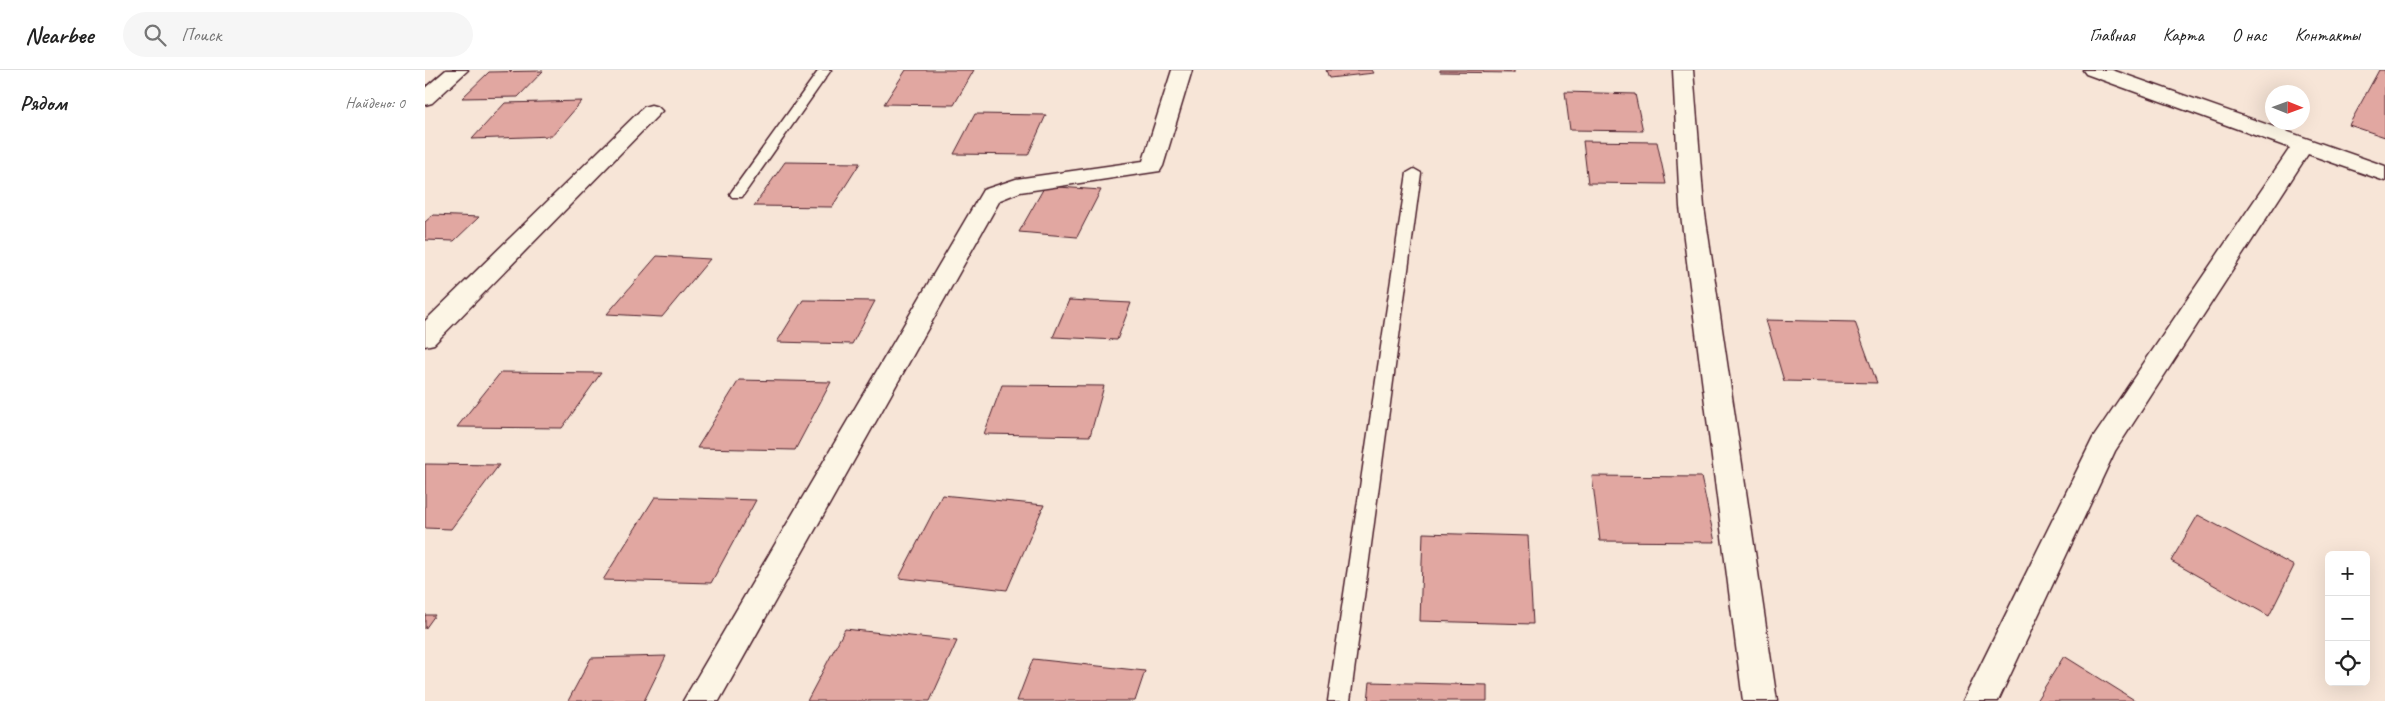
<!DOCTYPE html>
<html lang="ru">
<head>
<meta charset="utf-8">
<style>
	:root { --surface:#fff; --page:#f6f6f6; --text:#222; --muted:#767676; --line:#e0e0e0 }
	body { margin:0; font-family:Caveat,sans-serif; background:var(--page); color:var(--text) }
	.controls { position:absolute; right:15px; bottom:15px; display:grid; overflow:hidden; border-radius:8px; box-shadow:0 5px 20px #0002 }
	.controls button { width:45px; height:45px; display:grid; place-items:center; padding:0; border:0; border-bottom:1px solid var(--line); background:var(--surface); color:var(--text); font:25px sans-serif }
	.compass { position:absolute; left:1840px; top:15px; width:45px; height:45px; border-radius:50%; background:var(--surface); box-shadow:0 5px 20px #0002; rotate:91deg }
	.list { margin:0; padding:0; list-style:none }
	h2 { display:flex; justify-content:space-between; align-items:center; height:65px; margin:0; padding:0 20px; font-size:21px }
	h2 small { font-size:16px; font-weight:400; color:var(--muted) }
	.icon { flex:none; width:28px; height:28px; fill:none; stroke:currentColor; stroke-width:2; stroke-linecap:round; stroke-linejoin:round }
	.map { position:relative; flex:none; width:1960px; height:631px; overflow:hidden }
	header { display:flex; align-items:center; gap:30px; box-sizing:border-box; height:70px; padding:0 25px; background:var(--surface); border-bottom:1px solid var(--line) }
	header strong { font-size:24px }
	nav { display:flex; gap:28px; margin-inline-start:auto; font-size:18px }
	.search { width:350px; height:45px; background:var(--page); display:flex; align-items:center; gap:12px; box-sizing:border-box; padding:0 18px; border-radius:28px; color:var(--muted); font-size:19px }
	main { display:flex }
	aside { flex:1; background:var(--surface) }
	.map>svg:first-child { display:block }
	.building { fill:#e1a7a1; stroke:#4a1f2b }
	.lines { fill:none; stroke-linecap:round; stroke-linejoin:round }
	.service-casing { stroke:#4a1f2b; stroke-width:3 }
	.minor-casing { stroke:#4a1f2b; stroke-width:3 }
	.service { fill:#fcf5e5; fill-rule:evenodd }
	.minor { fill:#fcf5e5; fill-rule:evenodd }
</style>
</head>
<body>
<header>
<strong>Nearbee</strong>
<div class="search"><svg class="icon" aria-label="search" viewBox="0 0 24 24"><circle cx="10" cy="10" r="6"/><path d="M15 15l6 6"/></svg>Поиск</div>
<nav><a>Главная</a><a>Карта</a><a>О нас</a><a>Контакты</a></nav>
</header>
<main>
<aside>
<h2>Рядом<small>Найдено: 0</small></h2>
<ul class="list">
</ul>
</aside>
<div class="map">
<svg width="1960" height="631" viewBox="0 0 1960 631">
	<rect width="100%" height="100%" fill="#f7e5d7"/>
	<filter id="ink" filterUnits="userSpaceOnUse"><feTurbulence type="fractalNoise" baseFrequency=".02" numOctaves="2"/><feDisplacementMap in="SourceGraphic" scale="10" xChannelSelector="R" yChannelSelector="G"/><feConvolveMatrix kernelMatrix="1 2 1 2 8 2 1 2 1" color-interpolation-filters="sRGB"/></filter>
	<g filter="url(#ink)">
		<!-- building -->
		<path class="building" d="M481 0H549L529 35 459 34Z
			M901 0H947L949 3 904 8Z
			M1015 0H1089V3L1015 2Z
			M1954 0H1960V67L1924 55Z
			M118 1 93 27 37 28 64 2Z
			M1140 22 1210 24 1218 61 1145 60Z
			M157 31 127 66 47 69 80 33Z
			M550 44 621 45 603 85 529 84Z
			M1158 71 1232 72 1241 114 1163 113Z
			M360 92 435 93 407 137 329 136Z
			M620 116 676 120 652 167 594 162Z
			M8 145 54 147 29 171 0 170V152Z
			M232 186 285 189 237 247 182 244Z
			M378 230 450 231 427 274 352 272Z
			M644 230 706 233 692 270 628 267Z
			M1341 250 1430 252 1452 313 1359 311Z
			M76 302 176 303 137 358 32 357Z
			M314 310 406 312 370 380 272 378Z
			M577 315 679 316 665 366 559 364Z
			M0 394 74 395 26 459 0 458Z
			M1167 406 1276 407 1290 472 1175 471Z
			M517 425 619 435 582 520 474 508Z
			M230 427 331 430 286 513 178 510Z
			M1773 445 1869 496 1844 546 1746 491Z
			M998 463 1103 466 1108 554 995 551Z
			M0 545H10L0 559Z
			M420 559 532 571 505 631H382Z
			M241 586 219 631H143L166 588Z
			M1639 586 1711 631H1611Z
			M608 589 720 601 710 631H592Z
			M945 612 1062 615V631H943Z"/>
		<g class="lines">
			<defs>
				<path id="service" d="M394 0H406L317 127H307L305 124 307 121Z
					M989 99 996 103 925 631H903L982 103Z"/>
				<path id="minor" d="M21 0H43L7 33 0 35V18Z
					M747 0H767L738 96 735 101 595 122 575 130 294 631H258L558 120 591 109 718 91Z
					M1248 0H1268L1279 137 1352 631H1318L1255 137Z
					M1658 0H1687L1960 96V111L1883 84 1690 381 1573 631H1538L1668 368 1865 78 1661 4Z
					M226 35 233 37 237 41 233 45 9 274 0 276V251L219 37Z"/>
			</defs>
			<!-- service casing -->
			<use href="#service" class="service-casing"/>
			<!-- minor casing -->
			<use href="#minor" class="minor-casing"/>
			<!-- service -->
			<use href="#service" class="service"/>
			<!-- minor -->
			<use href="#minor" class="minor"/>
		</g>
	</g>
</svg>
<div class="controls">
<button>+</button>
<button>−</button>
<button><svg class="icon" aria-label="locate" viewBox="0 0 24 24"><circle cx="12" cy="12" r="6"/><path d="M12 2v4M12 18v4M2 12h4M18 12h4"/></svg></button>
</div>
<svg class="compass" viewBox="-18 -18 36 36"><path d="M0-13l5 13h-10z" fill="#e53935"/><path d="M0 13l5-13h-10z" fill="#767676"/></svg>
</div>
</main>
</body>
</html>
